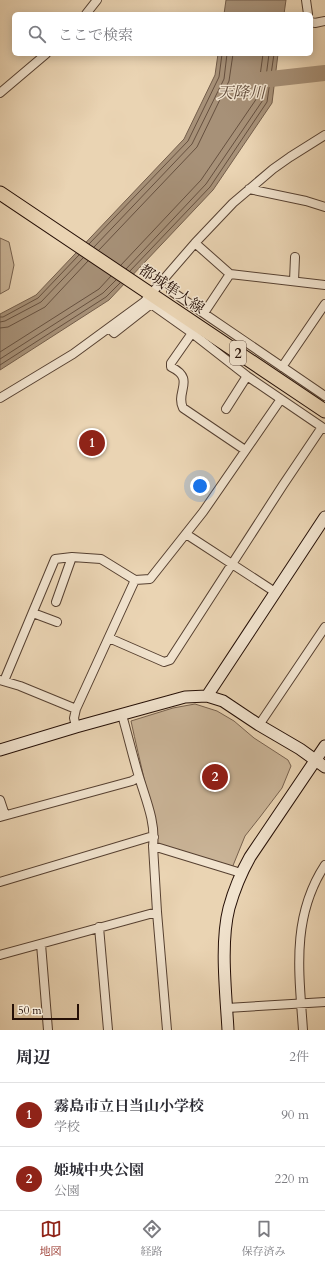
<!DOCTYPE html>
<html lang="ja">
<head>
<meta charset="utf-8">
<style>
	:root { --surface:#fff; --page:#f7f7f7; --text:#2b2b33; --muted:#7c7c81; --line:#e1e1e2; --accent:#8f2418 }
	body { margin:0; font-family:Cardo,"Noto Serif JP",serif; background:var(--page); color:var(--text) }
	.scale { position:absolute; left:12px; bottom:10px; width:67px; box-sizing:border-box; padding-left:4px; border:2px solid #250f06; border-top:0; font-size:11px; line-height:14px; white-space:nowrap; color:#250f06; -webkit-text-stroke:3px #f1e3ce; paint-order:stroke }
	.you { position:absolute; left:200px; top:486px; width:14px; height:14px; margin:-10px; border:3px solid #fff; border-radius:50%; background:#1a73e8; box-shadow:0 0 0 6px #1a73e833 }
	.badge { display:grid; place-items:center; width:26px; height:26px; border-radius:50%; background:var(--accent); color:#fff; font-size:13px; font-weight:700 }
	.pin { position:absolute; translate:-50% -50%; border:2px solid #fff; box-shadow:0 1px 4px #0006 }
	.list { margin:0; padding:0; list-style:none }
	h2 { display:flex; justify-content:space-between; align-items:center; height:52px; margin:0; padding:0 16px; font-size:17px }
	h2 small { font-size:13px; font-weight:400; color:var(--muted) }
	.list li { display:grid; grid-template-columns:26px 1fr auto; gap:12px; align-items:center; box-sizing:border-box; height:64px; padding:0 16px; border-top:1px solid var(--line) }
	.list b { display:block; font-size:15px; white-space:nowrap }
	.list p { margin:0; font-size:13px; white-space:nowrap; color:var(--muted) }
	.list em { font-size:13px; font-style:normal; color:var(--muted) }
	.icon { flex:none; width:22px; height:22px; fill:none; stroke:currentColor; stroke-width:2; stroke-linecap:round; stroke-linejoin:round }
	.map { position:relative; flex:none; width:325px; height:1030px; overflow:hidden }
	.search { position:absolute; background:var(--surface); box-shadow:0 2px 10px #0003; left:12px; right:12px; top:12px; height:44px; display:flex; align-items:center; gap:10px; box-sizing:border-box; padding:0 14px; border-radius:6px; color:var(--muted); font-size:15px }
	.sheet { height:180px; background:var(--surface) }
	nav { display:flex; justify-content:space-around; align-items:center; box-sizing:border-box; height:56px; border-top:1px solid var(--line); background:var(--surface); font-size:11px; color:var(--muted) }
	nav a { display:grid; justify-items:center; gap:2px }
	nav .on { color:var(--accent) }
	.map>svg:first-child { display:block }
	.green { fill:#c9b396; stroke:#77614e }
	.water { fill:#a79178; stroke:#735d4a }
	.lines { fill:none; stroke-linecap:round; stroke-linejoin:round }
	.shore { stroke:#66503f; stroke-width:1 }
	.river { stroke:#a79178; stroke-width:16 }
	.street-casing { stroke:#564031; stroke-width:10 }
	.secondary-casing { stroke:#250f06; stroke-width:13 }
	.primary-casing { stroke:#250f06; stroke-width:15 }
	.street { stroke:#f1e3ce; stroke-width:8 }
	.secondary { stroke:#f1e3ce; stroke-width:11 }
	.primary { stroke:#ead4b3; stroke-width:13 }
	.labels { text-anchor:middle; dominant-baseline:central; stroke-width:3; stroke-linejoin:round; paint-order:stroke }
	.shield { fill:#f1e3ce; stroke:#624f42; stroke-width:1 }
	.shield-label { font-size:14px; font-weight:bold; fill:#250f06 }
	.street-label { font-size:15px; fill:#250f06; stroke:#f1e3ce }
	.water-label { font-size:16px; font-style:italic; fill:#604a39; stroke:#f1e3ce }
</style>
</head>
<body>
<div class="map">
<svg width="325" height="1030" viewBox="0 0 325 1030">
	<rect width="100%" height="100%" fill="#ead4b3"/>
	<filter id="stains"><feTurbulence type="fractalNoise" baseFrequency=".005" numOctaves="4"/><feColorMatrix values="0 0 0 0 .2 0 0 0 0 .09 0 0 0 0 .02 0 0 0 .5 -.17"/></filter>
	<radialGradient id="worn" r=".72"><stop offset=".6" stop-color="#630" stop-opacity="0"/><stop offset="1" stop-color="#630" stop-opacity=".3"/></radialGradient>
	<!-- green -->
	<path class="green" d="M0 238 9 242 14 265 9 289 0 294Z
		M195 704 217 711 234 721 254 738 288 760 291 766 282 788 260 817 245 836 232 868 158 846C151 804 140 763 131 721L173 708Z"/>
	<!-- water -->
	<path class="water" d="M226 0H286L284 14H224Z
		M218 54H278L272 103 213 190 109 300 0 370V314L36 295 184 139 215 75Z"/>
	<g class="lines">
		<!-- shore -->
		<path class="shore" d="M89 244 188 141 219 77 222 54
			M94 247 192 144 224 79 227 54
			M99 250 197 147 229 81 233 54
			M121 265 201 180 257 98 263 54
			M126 269 206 184 263 100 269 54
			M130 271 210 187 267 102 274 54
			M0 317H3L38 298 79 255
			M0 322 5 321 41 302 83 258
			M0 328 8 327 45 307 88 261
			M0 352 99 289 111 276
			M0 359 103 293 116 280
			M0 365 106 297 120 283"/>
		<!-- river -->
		<path class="river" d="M253 81 325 73"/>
		<defs>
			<path id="street" d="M306 0 308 14
				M86 14 97 0
				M311 22 315 23 325 21
				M0 93 46 54
				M249 189 306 201 325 207
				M195 243 230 274 325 285
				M294 281 295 257
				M171 291 325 396
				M204 313 230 274
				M109 328 114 333 151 304 192 333 247 376 325 429
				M192 333 171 363V367C196 379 175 392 183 408L245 450
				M282 367 325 304
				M0 398 73 354 144 302 195 243 233 203 273 169 290 157 325 135
				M226 409 247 376
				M186 534 275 592
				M56 602 72 557
				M33 613 57 622
				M109 638 164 662 170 660 283 485 322 427
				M0 680 20 686 76 709
				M4 681 55 559 72 557 101 559 135 580
				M259 725 325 627
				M76 727 74 718 76 709 135 580 150 579 203 512 281 399
				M0 800 5 815
				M0 817 132 781 139 777
				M153 846 241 873
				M0 882 153 836 154 837
				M157 912 167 1030
				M99 927 108 1030
				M41 944 48 1030
				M0 955 157 912 153 846C156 823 146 800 139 777 133 757 128 736 122 715
				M227 1008 325 1002
				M303 1030C299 972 291 917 325 865"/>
			<path id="secondary" d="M207 696 325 517
				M0 750 76 727 185 697 207 696 223 701 259 725 300 749 325 767
				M228 1030C226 994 220 943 229 908 234 890 241 873 250 857L325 746"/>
			<path id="primary" d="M0 193 325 411"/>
		</defs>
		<!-- street casing -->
		<use href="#street" class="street-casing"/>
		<!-- secondary casing -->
		<use href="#secondary" class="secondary-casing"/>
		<!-- primary casing -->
		<use href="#primary" class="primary-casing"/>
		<!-- street -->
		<use href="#street" class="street"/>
		<!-- secondary -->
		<use href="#secondary" class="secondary"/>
		<!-- primary -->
		<use href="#primary" class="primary"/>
	</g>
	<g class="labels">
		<!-- shield labels -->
		<rect class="shield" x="230" y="341" width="16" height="24" rx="3"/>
		<g class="shield-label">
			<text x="238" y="353">2</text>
		</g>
		<!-- street labels -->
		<g class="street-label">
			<text transform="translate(172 289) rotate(34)">都城隼人線</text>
		</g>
		<!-- water labels -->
		<g class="water-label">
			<text x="241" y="93">天降川</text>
		</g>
	</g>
	<rect width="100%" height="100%" filter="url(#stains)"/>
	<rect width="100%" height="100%" fill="url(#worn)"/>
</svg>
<div class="scale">50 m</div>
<div class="you"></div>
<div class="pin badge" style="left:92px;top:443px">1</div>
<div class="pin badge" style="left:215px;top:777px">2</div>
<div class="search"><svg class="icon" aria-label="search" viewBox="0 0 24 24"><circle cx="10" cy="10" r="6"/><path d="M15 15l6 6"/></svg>ここで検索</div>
</div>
<section class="sheet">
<h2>周辺<small>2件</small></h2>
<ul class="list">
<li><span class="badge">1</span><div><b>霧島市立日当山小学校</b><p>学校</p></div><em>90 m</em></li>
<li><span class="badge">2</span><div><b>姫城中央公園</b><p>公園</p></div><em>220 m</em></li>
</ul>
</section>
<nav>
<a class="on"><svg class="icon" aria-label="map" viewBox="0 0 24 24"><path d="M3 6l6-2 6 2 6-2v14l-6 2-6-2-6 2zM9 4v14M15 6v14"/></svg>地図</a>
<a><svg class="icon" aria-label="directions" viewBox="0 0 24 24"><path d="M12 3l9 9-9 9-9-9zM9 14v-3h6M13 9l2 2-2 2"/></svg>経路</a>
<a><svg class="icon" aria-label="saved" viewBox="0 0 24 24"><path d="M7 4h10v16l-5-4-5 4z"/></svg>保存済み</a>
</nav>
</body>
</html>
